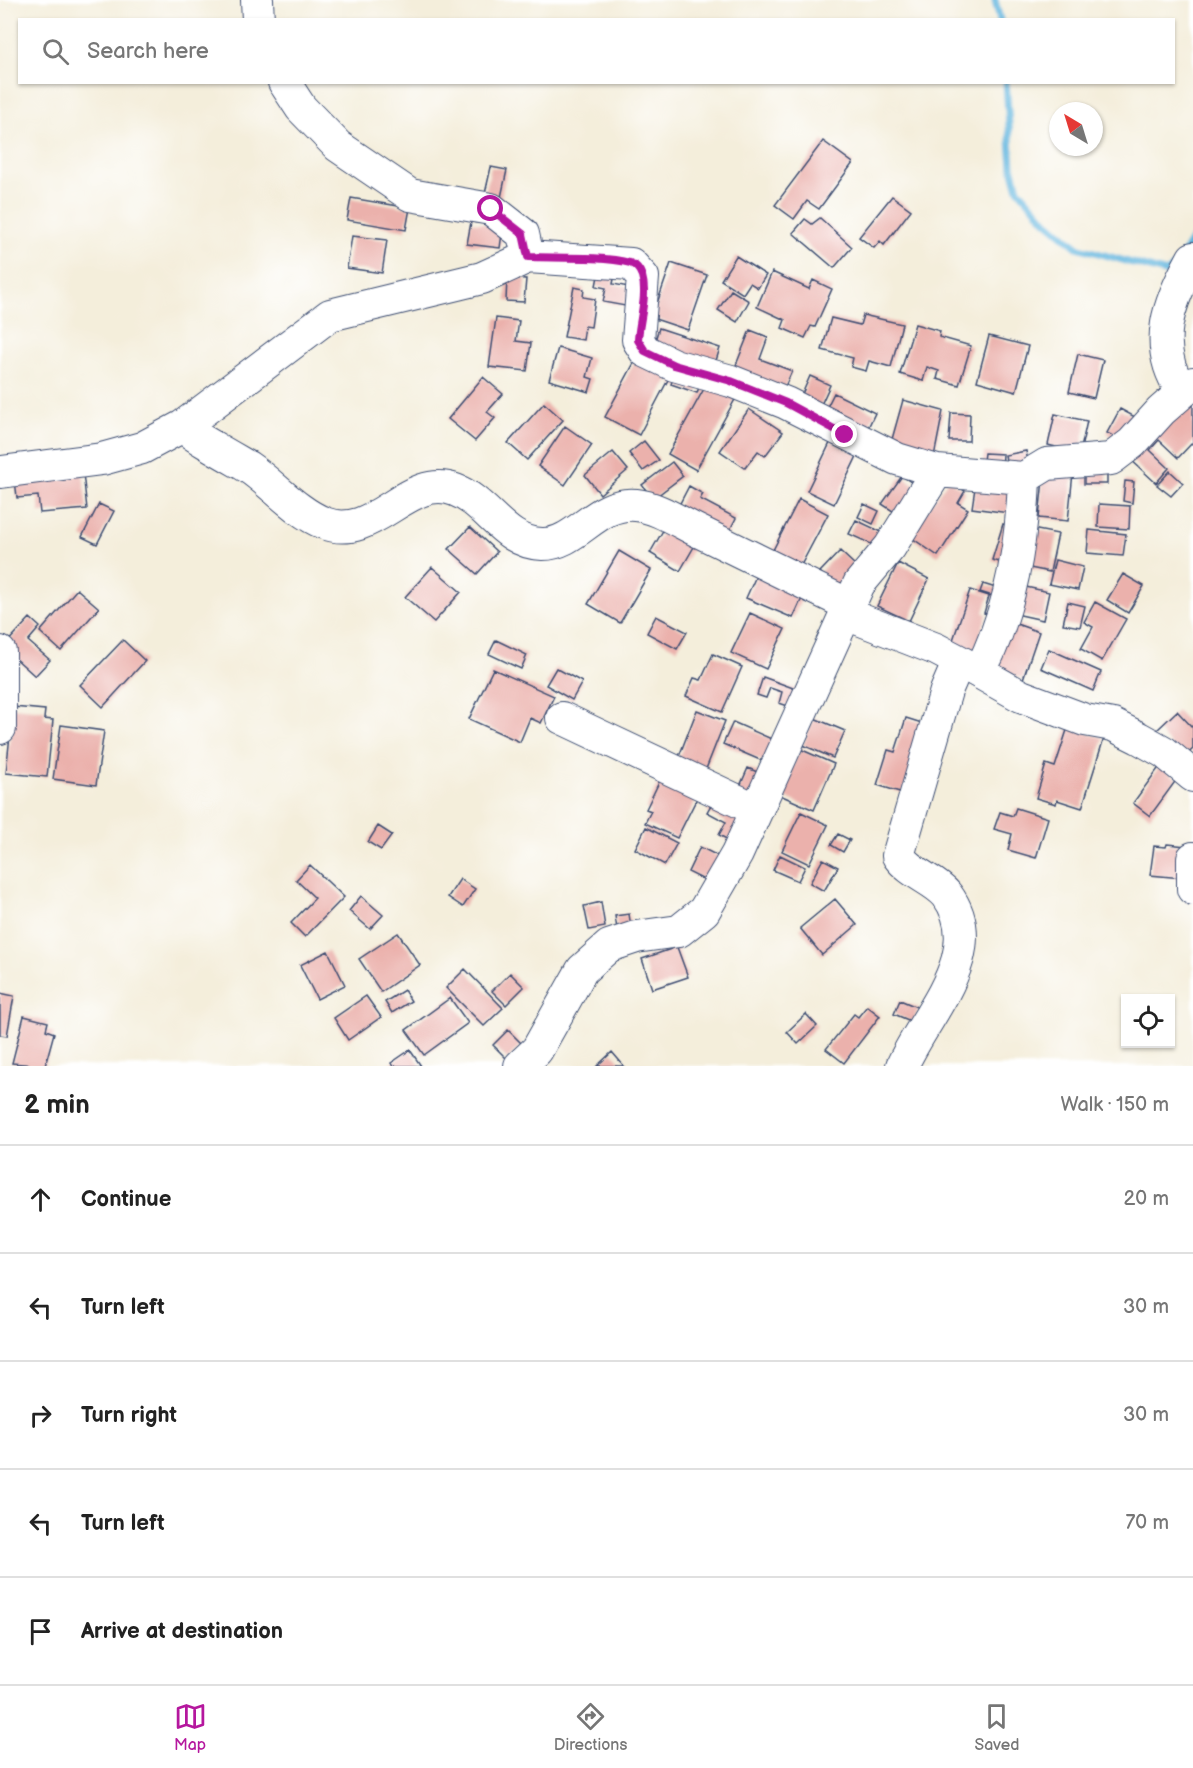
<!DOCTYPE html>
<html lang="en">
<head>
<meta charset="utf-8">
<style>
	:root { --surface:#fff; --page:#f2f2f2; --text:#222; --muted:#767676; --line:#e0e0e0; --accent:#b5179e }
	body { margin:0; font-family:"Balsamiq Sans",sans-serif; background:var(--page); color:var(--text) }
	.controls { position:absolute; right:18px; bottom:18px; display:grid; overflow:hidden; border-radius:0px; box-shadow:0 2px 4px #0004 }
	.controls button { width:54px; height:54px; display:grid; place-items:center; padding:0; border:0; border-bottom:2px solid var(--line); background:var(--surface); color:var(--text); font:30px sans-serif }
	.compass { position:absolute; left:1049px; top:102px; width:54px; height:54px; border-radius:50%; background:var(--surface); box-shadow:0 2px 4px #0004; rotate:322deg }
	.stop { position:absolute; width:18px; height:18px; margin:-14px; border:4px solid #b5179e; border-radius:50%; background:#fff }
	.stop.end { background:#b5179e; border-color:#fff; box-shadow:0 2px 6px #0008 }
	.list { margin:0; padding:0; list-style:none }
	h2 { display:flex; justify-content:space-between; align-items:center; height:78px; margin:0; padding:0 24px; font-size:26px }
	h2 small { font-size:20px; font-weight:400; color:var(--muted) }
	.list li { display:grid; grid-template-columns:39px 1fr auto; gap:18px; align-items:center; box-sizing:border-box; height:108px; padding:0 24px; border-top:2px solid var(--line) }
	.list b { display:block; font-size:22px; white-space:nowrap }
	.list em { font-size:20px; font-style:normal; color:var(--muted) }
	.icon { flex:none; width:33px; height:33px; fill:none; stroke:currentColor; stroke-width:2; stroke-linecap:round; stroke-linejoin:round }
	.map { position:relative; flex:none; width:1193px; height:1066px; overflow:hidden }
	.search { position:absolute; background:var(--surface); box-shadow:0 2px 4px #0004; left:18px; right:18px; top:18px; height:66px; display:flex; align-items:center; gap:15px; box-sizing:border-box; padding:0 21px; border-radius:0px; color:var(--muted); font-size:22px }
	.sheet { height:618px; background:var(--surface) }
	nav { display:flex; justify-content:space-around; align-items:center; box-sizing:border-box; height:84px; border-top:2px solid var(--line); background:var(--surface); font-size:16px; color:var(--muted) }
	nav a { display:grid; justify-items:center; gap:3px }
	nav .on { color:var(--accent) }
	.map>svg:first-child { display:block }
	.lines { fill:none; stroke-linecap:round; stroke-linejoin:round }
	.stream { stroke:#62b6de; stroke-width:7 }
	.building { fill:#ebb1ac }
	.minor-casing { stroke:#3c4c71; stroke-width:34 }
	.minor { stroke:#fff; stroke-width:32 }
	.route { stroke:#b5179e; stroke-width:8 }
</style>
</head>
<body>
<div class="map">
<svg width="1193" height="1066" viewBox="0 0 1193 1066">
	<rect width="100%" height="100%" fill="#fff"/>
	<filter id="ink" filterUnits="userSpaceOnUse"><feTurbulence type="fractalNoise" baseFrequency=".0167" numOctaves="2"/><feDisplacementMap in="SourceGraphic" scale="12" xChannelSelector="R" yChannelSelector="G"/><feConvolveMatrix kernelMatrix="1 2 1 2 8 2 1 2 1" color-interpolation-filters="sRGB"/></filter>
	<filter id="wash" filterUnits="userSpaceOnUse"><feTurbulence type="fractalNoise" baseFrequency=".008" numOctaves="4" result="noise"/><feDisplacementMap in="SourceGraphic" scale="24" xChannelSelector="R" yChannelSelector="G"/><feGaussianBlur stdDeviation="1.35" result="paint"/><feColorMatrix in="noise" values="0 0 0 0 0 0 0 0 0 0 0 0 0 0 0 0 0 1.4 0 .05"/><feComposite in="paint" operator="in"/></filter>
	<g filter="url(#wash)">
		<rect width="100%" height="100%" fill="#f4eedb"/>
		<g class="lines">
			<!-- stream -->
			<path class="stream" d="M995 0 1000 20
				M1006 82 1012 167 1018 189 1045 220 1077 247 1167 273 1174 267
				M1185 251 1193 238"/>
		</g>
		<g id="blocks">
			<!-- building -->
			<path class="building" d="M823 141 853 163 819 209 807 201 794 219 775 205Z
				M491 167 507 170 500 202 484 198Z
				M892 196 911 210 884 245 880 241 874 248 859 237Z
				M351 198 410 208 406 230 347 220Z
				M820 218 852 247 834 268 793 233 805 219 812 224Z
				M471 222 503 226 500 248 467 244Z
				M352 236 387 240 382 273 347 268Z
				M736 256 766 275 758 288 750 283 743 294 721 280Z
				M671 263 707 275 688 330 652 318Z
				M599 271 615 274 613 284 629 287 625 306 603 302 606 288 596 286Z
				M772 272 809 289 813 280 832 289 815 327 811 326 805 338 782 328 785 320 757 307Z
				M507 278 526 279 524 302 506 301Z
				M574 287 584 289 583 297 595 299 591 327 585 326 583 340 564 337Z
				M731 290 749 301 737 322 718 310Z
				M863 315 902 324 891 367 869 361 866 371 851 367 853 358 822 350 831 318 860 325Z
				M496 318 519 321 516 341 531 343 527 371 489 367Z
				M915 324 940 331 939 337 971 346 959 385 937 379 939 371 927 367 923 381 900 374Z
				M659 328 720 348 713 370 652 350Z
				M750 330 768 337 760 359 792 371 784 389 734 370Z
				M989 336 1028 346 1016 392 977 381Z
				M558 348 592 358 587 377 593 379 589 392 549 380Z
				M640 352 670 376 639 435 605 417Z
				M1078 354 1103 360 1094 398 1069 392Z
				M676 372 701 381 697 393 671 384Z
				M810 376 830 385 819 409 799 401Z
				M483 377 503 394 487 412 495 418 475 441 448 419Z
				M710 378 738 394 696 470 668 454Z
				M834 393 875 413 865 434 824 413Z
				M1193 397V442L1178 458 1159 440 1150 450 1169 468 1156 483 1128 457Z
				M903 400 943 411 933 462 889 450Z
				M544 403 563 420 527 460 508 443Z
				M749 409 783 432 765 456 758 451 745 468 720 451Z
				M1120 409 1137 418 1125 442 1107 433Z
				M951 413 970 414 969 441H949Z
				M1055 414 1087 421 1080 453 1048 445Z
				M565 426 592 445 565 485 538 466Z
				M644 441 659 460 643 471 629 453Z
				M831 441 858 454 834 504 807 491Z
				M1026 451 1029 467 1008 471 1005 455Z
				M613 452 628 470 600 494 585 475Z
				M984 453 1003 454 1002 470 982 469Z
				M672 462 683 476 653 499 642 485Z
				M1084 466H1107V484H1084Z
				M1044 470 1073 473 1068 521 1039 518Z
				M1170 471 1183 483 1171 496 1157 485Z
				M83 473 87 509 40 513 38 496 17 498 15 479Z
				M902 476 921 489 902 517 882 504Z
				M948 480 965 491 958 503 968 509 938 556 909 536Z
				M976 481 1013 486 1009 513 972 508Z
				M1125 481 1134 482 1132 503 1123 501Z
				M689 486 703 494 700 499 736 518 725 539 675 513Z
				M799 499 828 514 799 569 771 554Z
				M99 504 114 511 97 544 82 537Z
				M864 504 879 511 873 524 858 517Z
				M1099 504 1130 506 1129 529 1098 527Z
				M856 520 886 534 880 548 849 534Z
				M1003 524 1016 527 1007 564 992 560Z
				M470 527 497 552 477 574 449 549Z
				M665 527 695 545 680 571 650 553Z
				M1027 528 1058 534 1050 572 1020 566Z
				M1089 530 1126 534 1123 556 1087 553Z
				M619 551 651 570 620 623 588 604Z
				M840 551 857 567 837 588 820 572Z
				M1055 560 1083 567 1078 590 1049 584Z
				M898 563 929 579 909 621 877 606Z
				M432 567 461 592 434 622 405 597Z
				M1123 574 1144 586 1128 613 1107 600Z
				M756 576 803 596 793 618 746 598Z
				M983 584 999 589 996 597 980 592Z
				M1017 585 1049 592 1043 620 1011 613Z
				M77 589 99 608 61 651 40 632Z
				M970 590 989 596 984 613 987 614 975 651 952 643Z
				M1068 602 1085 606 1080 627 1063 624Z
				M1095 602 1126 619 1102 661 1081 649 1093 627 1084 622Z
				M750 613 785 629 766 669 731 653Z
				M656 616 687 632 677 649 647 633Z
				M30 618 40 627 28 641 50 660 35 676 3 647Z
				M1005 620 1039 632 1023 679 989 667Z
				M123 640 145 661 103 707 80 685Z
				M496 640 527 655 521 669 489 654Z
				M1049 649 1101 672 1093 691 1041 668Z
				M713 654 742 667 722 712 686 696 694 678 701 680Z
				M556 668 582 682 572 700 546 685Z
				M493 669 554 696 541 723 530 718 520 742 469 719Z
				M763 677 804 692 797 709 779 703 782 692 770 688 766 698 757 695Z
				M13 707 45 710 44 719 53 720 47 777 6 773Z
				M697 710 725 721 706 769 678 759Z
				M1177 711 1193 728V749L1183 758 1157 730Z
				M814 718 845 731 833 758 803 745Z
				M906 718 925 724 903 793 877 785 888 750 895 752Z
				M733 722 776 741 767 763 723 744Z
				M61 725 104 731 96 785 53 779Z
				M1068 727 1104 738 1082 808 1057 800 1056 804 1036 798 1046 764 1055 767Z
				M800 749 834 764 814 810 780 795Z
				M1160 766 1177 779 1150 816 1133 803Z
				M748 768 764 775 752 800 737 793Z
				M663 774 700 792 677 838 645 823 651 811 646 809Z
				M716 796 746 812 730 841 719 835 726 822 707 812Z
				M1016 808 1048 818 1036 858 1008 850 1012 834 994 829 1000 812 1013 816Z
				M801 812 828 825 809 864 782 851Z
				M378 826 392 835 381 850 368 842Z
				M646 827 677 843 665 865 635 849Z
				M838 834 850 840 843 852 831 845Z
				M1167 844 1186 846 1182 878 1150 875 1154 846 1166 847Z
				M700 847 722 858 710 883 688 872Z
				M780 855 805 867 798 881 773 870Z
				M823 859 838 867 824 891 810 883Z
				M310 865 344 897 305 937 291 923 315 898 296 880Z
				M460 879 475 889 463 907 448 897Z
				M361 896 383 915 370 929 349 911Z
				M835 899 857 925 822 955 800 928Z
				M601 902 605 927 589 930 584 906Z
				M629 914 631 927 617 929 615 916Z
				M398 933 420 965 381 992 359 959Z
				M677 947 688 977 652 989 642 959Z
				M328 951 345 985 317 999 300 965Z
				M465 969 503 1008 484 1026 446 988Z
				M510 973 524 987 506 1005 492 991Z
				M404 990 411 1001 392 1013 385 1002Z
				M0 993 14 996 7 1036 0 1035Z
				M366 996 381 1017 348 1040 334 1018Z
				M450 998 468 1023 424 1055 406 1030Z
				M900 1000 919 1008 913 1022 894 1014Z
				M867 1006 880 1016 844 1063 826 1049 854 1014 858 1017Z
				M806 1014 817 1026 798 1044 787 1032Z
				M24 1016 48 1022 46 1030 54 1033 45 1066 12 1063Z
				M508 1030 522 1044 507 1059 493 1045Z
				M410 1050 421 1066H394L391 1063Z
				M612 1052 624 1066H597Z"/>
		</g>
	</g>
	<g filter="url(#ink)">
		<use href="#blocks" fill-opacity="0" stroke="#3c4c71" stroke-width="1.5"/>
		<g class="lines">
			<defs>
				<path id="minor" d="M257 0 258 20
					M284 82 301 108 338 146 410 195 491 209 523 234 528 257
					M1182 391C1151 345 1169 302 1193 258
					M183 426C187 433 236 460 248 467 273 484 296 512 324 523 375 543 407 472 455 490 488 502 503 543 542 544 577 545 596 501 636 505 658 507 682 524 702 533 751 557 800 581 849 605
					M1 472 102 459 142 448 183 426 330 315 482 278 528 257 631 264 643 277 638 340 645 351 674 365 731 381 786 403 897 459 937 471 1024 478 1047 464 1111 459 1132 443 1161 411 1193 383
					M846 614 936 649 959 661 946 691 898 856C911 874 935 880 947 895 989 952 925 1014 902 1066
					M0 652V728
					M959 661 1021 696 1085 720 1113 725 1139 738 1164 752 1193 776
					M980 671C1010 613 1022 543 1024 478
					M562 718 757 810
					M1193 858V889
					M520 1066 537 1050 582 970 609 946 636 937 679 931 704 911 737 854 859 584 890 547 937 471"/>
			</defs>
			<!-- minor casing -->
			<use href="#minor" class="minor-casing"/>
			<!-- minor -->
			<use href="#minor" class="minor"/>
		</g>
	</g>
	<g class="lines" filter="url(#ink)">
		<!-- route -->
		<path class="route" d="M491 209 523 234 528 257C556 258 604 256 630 263 636 265 640 270 642 276 648 295 639 321 638 340L645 351 674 365 731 381 786 403 845 435"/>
	</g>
</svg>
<div class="controls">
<button><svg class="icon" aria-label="locate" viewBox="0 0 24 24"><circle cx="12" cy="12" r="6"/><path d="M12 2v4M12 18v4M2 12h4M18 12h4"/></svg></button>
</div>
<svg class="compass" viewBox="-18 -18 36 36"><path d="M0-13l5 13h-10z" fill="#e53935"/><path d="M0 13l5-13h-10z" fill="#767676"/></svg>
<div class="stop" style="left:491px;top:209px"></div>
<div class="stop end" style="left:845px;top:435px"></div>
<div class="search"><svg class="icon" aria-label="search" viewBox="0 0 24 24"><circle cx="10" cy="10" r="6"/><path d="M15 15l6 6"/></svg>Search here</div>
</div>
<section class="sheet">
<h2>2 min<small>Walk · 150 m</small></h2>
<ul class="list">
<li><svg class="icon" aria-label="ahead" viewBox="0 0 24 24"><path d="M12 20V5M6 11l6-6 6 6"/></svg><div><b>Continue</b></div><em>20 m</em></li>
<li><svg class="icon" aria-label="left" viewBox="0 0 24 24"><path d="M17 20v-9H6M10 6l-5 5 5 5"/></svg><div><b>Turn left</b></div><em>30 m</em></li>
<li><svg class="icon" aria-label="right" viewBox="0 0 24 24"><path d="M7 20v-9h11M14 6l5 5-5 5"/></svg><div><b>Turn right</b></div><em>30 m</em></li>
<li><svg class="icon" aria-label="left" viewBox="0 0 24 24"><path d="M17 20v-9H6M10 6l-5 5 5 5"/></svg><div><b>Turn left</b></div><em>70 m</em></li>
<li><svg class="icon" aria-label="arrive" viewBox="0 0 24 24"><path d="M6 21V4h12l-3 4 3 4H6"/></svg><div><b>Arrive at destination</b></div></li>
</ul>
</section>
<nav>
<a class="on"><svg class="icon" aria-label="map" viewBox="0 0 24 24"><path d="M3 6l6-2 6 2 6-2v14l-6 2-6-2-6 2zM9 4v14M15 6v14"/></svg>Map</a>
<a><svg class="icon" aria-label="directions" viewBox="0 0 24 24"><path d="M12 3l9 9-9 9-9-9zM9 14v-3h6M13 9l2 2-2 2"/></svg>Directions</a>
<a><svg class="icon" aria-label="saved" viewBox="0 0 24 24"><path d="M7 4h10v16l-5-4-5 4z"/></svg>Saved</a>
</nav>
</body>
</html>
